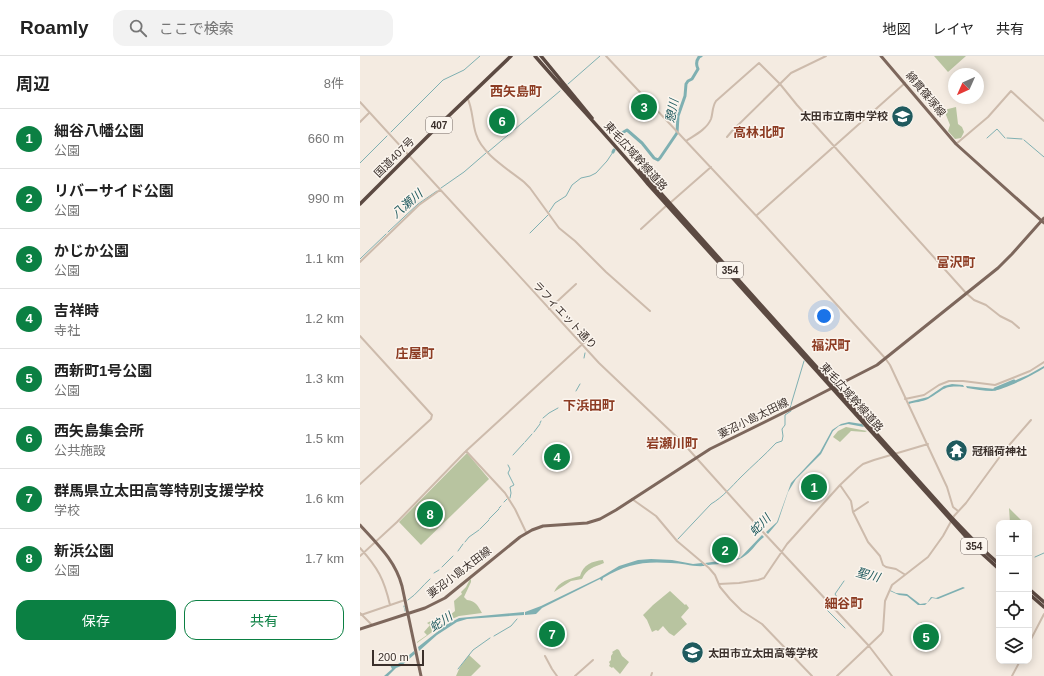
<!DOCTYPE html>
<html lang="ja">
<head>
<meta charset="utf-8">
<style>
	:root { --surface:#fff; --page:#f2f2f2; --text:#222; --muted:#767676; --line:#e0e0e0; --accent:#0b8043 }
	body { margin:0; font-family:Helvetica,"Noto Sans JP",sans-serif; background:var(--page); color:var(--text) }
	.controls { position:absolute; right:12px; bottom:12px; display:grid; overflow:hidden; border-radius:8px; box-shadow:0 2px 10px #0003 }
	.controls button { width:36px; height:36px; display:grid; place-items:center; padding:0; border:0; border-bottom:1px solid var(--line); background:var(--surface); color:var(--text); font:20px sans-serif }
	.compass { position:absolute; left:588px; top:12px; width:36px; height:36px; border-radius:50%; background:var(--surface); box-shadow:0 2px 10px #0003; rotate:225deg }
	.scale { position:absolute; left:12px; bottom:10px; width:52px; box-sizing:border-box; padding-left:4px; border:2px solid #3b302b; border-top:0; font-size:11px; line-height:14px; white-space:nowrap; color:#3b302b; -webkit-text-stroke:3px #fbf5ee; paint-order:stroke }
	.you { position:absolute; left:464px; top:260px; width:14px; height:14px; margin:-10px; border:3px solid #fff; border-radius:50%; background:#1a73e8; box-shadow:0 0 0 6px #1a73e833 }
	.badge { display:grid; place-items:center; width:26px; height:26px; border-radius:50%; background:var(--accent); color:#fff; font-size:13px; font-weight:700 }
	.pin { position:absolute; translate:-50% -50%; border:2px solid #fff; box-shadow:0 1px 4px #0006 }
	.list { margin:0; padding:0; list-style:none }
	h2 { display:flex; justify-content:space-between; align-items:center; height:52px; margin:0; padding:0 16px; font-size:17px }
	h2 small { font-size:13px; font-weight:400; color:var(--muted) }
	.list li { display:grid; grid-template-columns:26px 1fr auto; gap:12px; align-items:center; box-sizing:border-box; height:60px; padding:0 16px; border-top:1px solid var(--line) }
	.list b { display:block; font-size:15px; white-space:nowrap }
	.list p { margin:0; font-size:13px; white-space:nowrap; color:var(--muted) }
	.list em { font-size:13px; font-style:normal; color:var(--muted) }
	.actions { display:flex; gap:8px; padding:12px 16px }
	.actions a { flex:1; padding:9px 0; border:1px solid var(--accent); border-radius:12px; text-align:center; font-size:14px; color:var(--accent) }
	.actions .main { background:var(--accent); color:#fff }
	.icon { flex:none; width:22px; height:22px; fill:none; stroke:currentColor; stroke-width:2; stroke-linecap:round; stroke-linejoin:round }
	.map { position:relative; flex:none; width:684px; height:620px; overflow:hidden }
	header { display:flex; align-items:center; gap:24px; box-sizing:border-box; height:56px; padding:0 20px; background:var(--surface); border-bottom:1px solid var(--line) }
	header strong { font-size:19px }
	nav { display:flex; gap:22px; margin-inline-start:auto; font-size:14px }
	.search { width:280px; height:36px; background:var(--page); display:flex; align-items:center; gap:10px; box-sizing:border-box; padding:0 14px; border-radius:12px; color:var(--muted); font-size:15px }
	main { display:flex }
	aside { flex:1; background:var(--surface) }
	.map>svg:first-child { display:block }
	.green { fill:#b8c4a0 }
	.water { fill:#7fb0b2 }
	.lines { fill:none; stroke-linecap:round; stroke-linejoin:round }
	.stream { stroke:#7fb0b2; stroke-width:1 }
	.river { stroke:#7fb0b2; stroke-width:3 }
	.minor { stroke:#cdbbac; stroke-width:2 }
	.major { stroke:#7d675c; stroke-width:3 }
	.highway { stroke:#5c4a42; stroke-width:3.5 }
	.labels { text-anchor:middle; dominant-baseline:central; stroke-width:3; stroke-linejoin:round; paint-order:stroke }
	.shield { fill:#fbf5ee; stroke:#756b66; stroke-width:1 }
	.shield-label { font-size:10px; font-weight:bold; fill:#3b302b }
	.street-label { font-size:11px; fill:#3b302b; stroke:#fbf5ee }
	.poi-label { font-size:11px; font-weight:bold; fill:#3b302b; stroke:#fbf5ee; text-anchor:start }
	.water-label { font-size:12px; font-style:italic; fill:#1f5a5e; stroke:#fbf5ee }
	.quarter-label { font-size:13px; font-weight:bold; fill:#8c3b22; stroke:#fbf5ee }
</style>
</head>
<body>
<header>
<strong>Roamly</strong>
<div class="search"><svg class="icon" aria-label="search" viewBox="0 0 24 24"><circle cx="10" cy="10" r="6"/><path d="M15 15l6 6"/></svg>ここで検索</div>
<nav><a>地図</a><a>レイヤ</a><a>共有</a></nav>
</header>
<main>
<aside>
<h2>周辺<small>8件</small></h2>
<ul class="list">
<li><span class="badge">1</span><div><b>細谷八幡公園</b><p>公園</p></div><em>660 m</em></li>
<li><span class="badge">2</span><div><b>リバーサイド公園</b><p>公園</p></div><em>990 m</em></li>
<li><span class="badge">3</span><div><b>かじか公園</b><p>公園</p></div><em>1.1 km</em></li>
<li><span class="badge">4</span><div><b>吉祥時</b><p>寺社</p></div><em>1.2 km</em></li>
<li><span class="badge">5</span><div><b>西新町1号公園</b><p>公園</p></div><em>1.3 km</em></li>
<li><span class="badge">6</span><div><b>西矢島集会所</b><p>公共施設</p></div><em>1.5 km</em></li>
<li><span class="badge">7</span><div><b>群馬県立太田高等特別支援学校</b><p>学校</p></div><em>1.6 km</em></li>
<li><span class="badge">8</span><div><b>新浜公園</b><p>公園</p></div><em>1.7 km</em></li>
</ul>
<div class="actions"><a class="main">保存</a><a>共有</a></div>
</aside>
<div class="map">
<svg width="684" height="620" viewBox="0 0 684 620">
	<rect width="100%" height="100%" fill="#f4ebe1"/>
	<!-- green -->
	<path class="green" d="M574 0H606L588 16Z
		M596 51 598 68 602 71 604 76 601 82 595 83 588 75 590 69 584 54Z
		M486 371 507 375 505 376 491 375 480 386 473 381 478 375Z
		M107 397 129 423 61 489 39 466Z
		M649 452 664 467H650Z
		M243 504 244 507C234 511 227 512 222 523L211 525 194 536C199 525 209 523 220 520 223 509 232 505 243 504Z
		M110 523 111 524V526L104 541 107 544C116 545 118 550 122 557L99 560 92 563 90 559 95 555 94 545 102 538 101 536 106 531Z
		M310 535 325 549 326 548 329 552 321 561 327 568 314 580 309 577 303 570 298 575 296 574 292 576 287 564 283 559 293 549Z
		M71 565 79 571 57 587V586L67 579 64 576 70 569 67 567Z
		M561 566 580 576 573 592 554 583V578Z
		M257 593 259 594 262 600 269 606 260 618 253 611 252 612 249 610 250 608 249 606 251 604V600L253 597 252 596Z
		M109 599 121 610 111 620H96L100 611Z"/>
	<!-- water -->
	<path class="water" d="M684 310V312C673 319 644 334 632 335 624 335 615 333 607 332L606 330 635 333 668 319Z
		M592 328 603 329 604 331C583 329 584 334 568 343 562 346 555 346 549 348L548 346 568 341 584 330Z
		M489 366 502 368 504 371 488 368 479 370 473 375 461 398 436 423 428 436 418 466 408 478 406 476 417 466 431 427 460 396 472 374 481 368Z
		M402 479 404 481C397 486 393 494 386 499 376 507 360 508 348 509L345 507 380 502Z
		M291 503 312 504 333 508 342 507 345 510C332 511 323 507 311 507 283 505 267 508 243 522L242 525 240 523 182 552 176 558 165 559V556L181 550 239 522 259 510 278 504Z
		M603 531 605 532 578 543 572 542 565 549H558L547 540 539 539 530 535V534L536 537 547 538 560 548 567 547 571 541 576 542Z
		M164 556V559L107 563 97 566 77 579 59 595 58 591 86 569 99 562Z
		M54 595 55 598 41 610 36 612 28 620H24L32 613 30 609 38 608Z"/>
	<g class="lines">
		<!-- stream -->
		<path class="stream" d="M208 28 240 0
			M31 76 83 24 104 14 120 0
			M627 82 637 73 645 82
			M647 82 662 83
			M664 84 684 101
			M128 96 200 35
			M0 107 27 80
			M81 132 104 116 126 97
			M189 156 195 147 206 140 212 129 221 122 230 120 236 117 247 105 253 96
			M28 176 58 148 77 135
			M170 177 188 159
			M0 203 26 178
			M224 302 225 297
			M216 335 220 328
			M430 352 444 305
			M183 362 189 357 198 352
			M180 367 181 365
			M174 376 180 368
			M165 386 172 378
			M153 399 164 387
			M148 409 150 413 148 417 154 429 150 431 151 437 150 442
			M144 446 147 443
			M139 452 141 450
			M129 463 139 453
			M120 473 129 464
			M318 483 351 448C363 441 371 431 381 421 392 410 405 399 416 387L422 385 423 380 422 373 425 369V359L431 355
			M105 486 109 481 119 474
			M98 495 103 488
			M675 501 684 497
			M82 511 93 500
			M74 517 79 514
			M477 541 475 538 484 525
			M48 544C57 538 62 530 70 523
			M472 546 477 542
			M465 548 466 553 485 572
			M44 550V551
			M45 552V555
			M134 580 151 570 157 563
			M98 613 113 594 130 582"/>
		<!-- river -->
		<path class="river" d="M258 86 262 77 267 74 282 87 294 102 298 104 300 102 317 77 318 60 325 40 326 28 328 25 332 23 338 13C336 9 336 5 339 1L341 0
			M253 96 254 94
			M635 333 654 325"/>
		<!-- minor -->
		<path class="minor" d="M246 0 402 166 525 302 530 309 587 431 593 451 598 455
			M107 41C113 53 112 66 116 78 122 98 148 113 164 126L170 132 199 172 215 185 246 216 290 255
			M0 46 239 307 322 386 403 476 509 590 532 620
			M0 66 9 57
			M367 81 372 75 431 17 466 0
			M326 85C335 79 347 73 351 63 353 57 352 51 356 45L399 7 420 28 437 49 606 237 614 244 626 249 640 260 652 266 659 272
			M596 88 628 61 651 35 684 65
			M310 147 351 111
			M397 159 545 27
			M281 173 306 150
			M0 206 59 149 80 134
			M189 253 216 228
			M0 280 72 359 71 363 0 428
			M545 343 564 339 579 329 589 325H603L635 329 670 315 684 306
			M106 395 145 437 155 453 166 476
			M480 429 491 445 493 456 508 486 520 500 523 509 526 511 536 513 544 518
			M272 443 296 460 317 485 349 512 355 519 360 531 370 543 382 555 402 568 452 620
			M493 456 508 446
			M0 492C18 512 24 523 30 549
			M0 500 37 466 106 395 228 283
			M359 528 379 527 398 524 404 522 427 488 480 429 498 412 503 408 514 404 568 388
			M0 557 12 569
			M1 559 45 544
			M669 587 684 558
			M185 600 192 613 197 620
			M215 620 233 604
			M291 620 292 617
			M477 620 521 578 523 575 525 545 532 529 568 501 583 480 594 460 606 447 644 395 671 364
			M652 620 660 605"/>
		<!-- major -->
		<path class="major" d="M521 0 596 88 684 167
			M0 469C17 488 35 504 42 530L61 620
			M0 573 65 552 85 542 160 481 172 474 183 470 227 467 240 463 256 454 350 393 435 351 517 309 638 212 652 198 684 162"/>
		<!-- highway -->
		<path class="highway" d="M175 0C212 43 251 84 288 128L591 464 617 493 639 513
			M181 0 232 62
			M280 114 592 462 619 490 639 508
			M0 148 76 72 151 0
			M669 533 684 546
			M669 538 684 551"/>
	</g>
	<!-- icons -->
	<defs>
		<symbol id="school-disc" viewBox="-11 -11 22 22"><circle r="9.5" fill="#1f5a5e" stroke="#fbf5ee"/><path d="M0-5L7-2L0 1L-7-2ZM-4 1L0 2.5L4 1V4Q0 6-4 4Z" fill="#fff"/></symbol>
		<symbol id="temple-disc" viewBox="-11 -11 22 22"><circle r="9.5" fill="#1f5a5e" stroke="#fbf5ee"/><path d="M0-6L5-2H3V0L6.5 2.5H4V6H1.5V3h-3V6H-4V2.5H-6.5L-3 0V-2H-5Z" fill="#fff"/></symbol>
	</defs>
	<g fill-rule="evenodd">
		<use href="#school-disc" x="530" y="48" width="25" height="25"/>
		<use href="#temple-disc" x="584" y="382" width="25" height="25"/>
		<use href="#school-disc" x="320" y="584" width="25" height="25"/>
	</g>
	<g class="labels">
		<!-- shield labels -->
		<g class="shield">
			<rect x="66" y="61" width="26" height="16" rx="3"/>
			<rect x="357" y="206" width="26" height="16" rx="3"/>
			<rect x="601" y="482" width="26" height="16" rx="3"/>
		</g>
		<g class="shield-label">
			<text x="79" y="69">407</text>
			<text x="370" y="214">354</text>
			<text x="614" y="490">354</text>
		</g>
		<!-- street labels -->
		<g class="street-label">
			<text transform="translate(566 38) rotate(50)">綿貫篠塚線</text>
			<text transform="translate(276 100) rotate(48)">東毛広域幹線道路</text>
			<text transform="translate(34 101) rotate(-45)">国道407号</text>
			<text transform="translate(205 259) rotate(47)">ラフィエット通り</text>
			<text transform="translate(492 341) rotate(48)">東毛広域幹線道路</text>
			<text transform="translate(393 362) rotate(-26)">妻沼小島太田線</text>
			<text transform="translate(99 516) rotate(-37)">妻沼小島太田線</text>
		</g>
		<!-- poi labels -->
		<g class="poi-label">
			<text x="528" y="60" text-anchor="end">太田市立南中学校</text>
			<text x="612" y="395">冠稲荷神社</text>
			<text x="348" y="597">太田市立太田高等学校</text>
		</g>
		<!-- water labels -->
		<g class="water-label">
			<text transform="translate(312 55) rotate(-79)">憩川</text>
			<text transform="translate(47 148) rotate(-41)">八瀬川</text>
			<text transform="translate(400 469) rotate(-46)">蛇川</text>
			<text transform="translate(508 519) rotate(15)">聖川</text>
			<text transform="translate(81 566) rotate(-33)">蛇川</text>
		</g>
		<!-- quarter labels -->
		<g class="quarter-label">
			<text x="156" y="35">西矢島町</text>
			<text x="399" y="76">高林北町</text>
			<text x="596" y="206">富沢町</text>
			<text x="471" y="289">福沢町</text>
			<text x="55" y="297">庄屋町</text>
			<text x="229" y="349">下浜田町</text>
			<text x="312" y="387">岩瀬川町</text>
			<text x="484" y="547">細谷町</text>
		</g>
	</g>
</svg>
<div class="controls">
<button>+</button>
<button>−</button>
<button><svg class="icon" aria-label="locate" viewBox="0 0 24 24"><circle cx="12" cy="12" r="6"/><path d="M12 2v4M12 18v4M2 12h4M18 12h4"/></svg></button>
<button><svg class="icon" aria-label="layers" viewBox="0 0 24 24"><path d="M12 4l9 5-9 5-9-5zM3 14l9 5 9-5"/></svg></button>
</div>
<svg class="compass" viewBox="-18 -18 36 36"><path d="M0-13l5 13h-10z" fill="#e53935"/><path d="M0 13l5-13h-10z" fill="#767676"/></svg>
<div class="scale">200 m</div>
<div class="you"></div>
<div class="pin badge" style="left:454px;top:431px">1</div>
<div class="pin badge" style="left:365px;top:494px">2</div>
<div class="pin badge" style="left:284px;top:51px">3</div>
<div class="pin badge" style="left:197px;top:401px">4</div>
<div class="pin badge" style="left:566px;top:581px">5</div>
<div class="pin badge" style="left:142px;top:65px">6</div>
<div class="pin badge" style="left:192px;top:578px">7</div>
<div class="pin badge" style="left:70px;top:458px">8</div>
</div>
</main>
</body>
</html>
